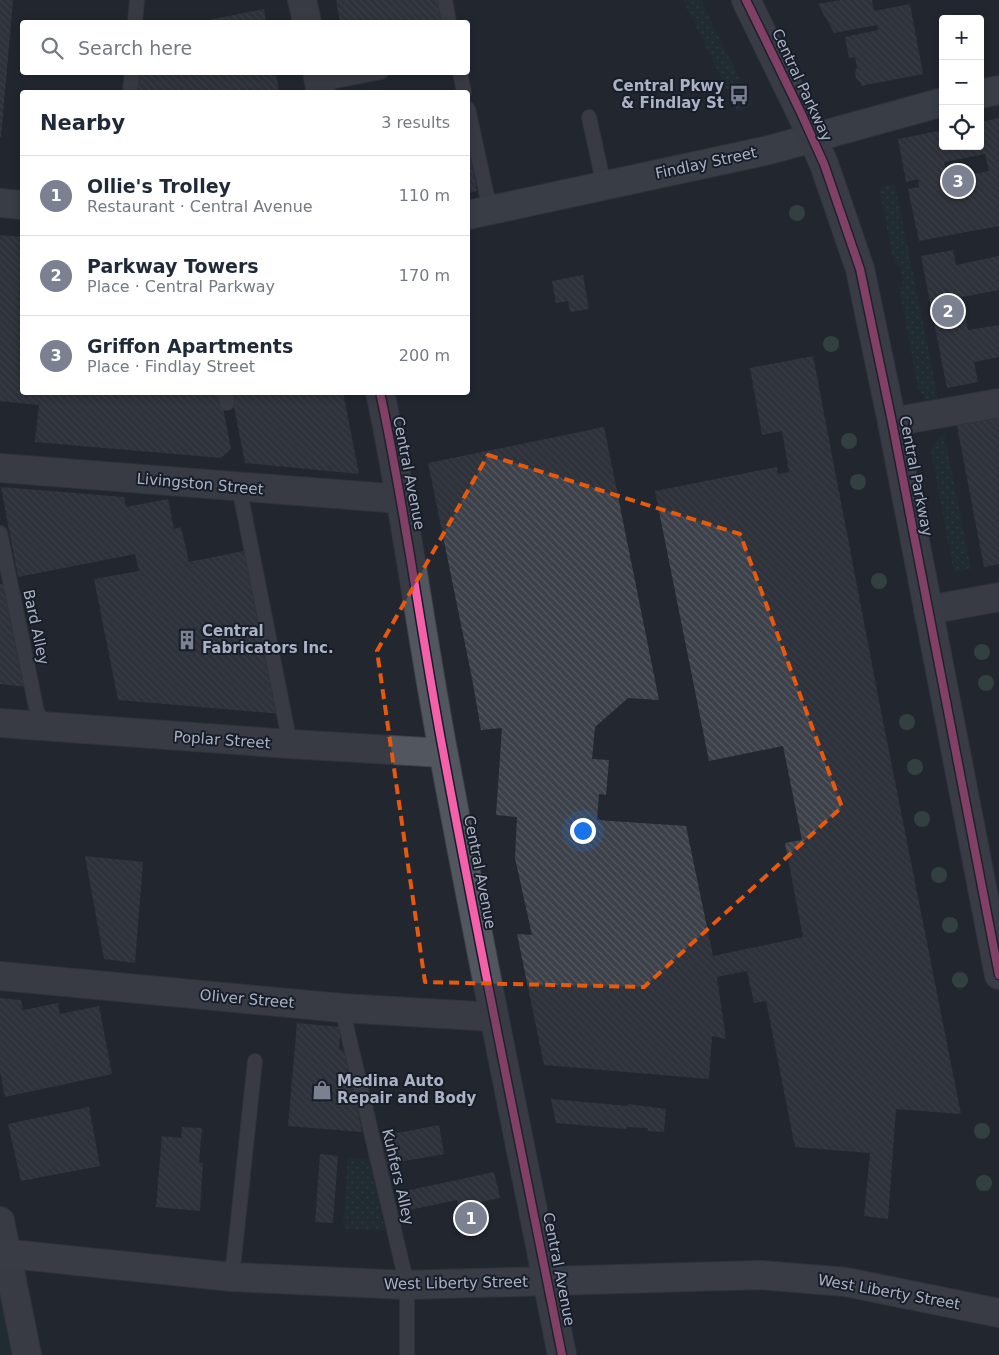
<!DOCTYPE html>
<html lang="en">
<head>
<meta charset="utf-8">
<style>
	:root { --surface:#fff; --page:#f6f6f7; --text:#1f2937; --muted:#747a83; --line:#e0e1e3; --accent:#7b8190 }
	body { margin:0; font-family:"DejaVu Sans",sans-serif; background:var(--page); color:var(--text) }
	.controls { position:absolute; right:15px; top:15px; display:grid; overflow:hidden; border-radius:5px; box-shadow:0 2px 8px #0003 }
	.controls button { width:45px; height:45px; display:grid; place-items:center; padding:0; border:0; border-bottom:1px solid var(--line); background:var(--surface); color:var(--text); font:25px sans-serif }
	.you { position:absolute; left:582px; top:830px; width:18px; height:18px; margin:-12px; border:4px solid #fff; border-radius:50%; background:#1a73e8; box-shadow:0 0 0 8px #1a73e833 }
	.badge { display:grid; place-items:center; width:32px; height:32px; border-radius:50%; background:var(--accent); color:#fff; font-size:16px; font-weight:700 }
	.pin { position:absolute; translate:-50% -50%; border:2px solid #fff; box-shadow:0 1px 5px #0006 }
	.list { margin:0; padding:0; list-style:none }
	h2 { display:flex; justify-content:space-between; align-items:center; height:65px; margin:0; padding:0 20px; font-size:21px }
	h2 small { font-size:16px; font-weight:400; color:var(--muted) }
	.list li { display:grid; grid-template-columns:32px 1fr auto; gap:15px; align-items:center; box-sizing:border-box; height:80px; padding:0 20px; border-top:1px solid var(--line) }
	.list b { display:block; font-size:19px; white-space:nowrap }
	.list p { margin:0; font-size:16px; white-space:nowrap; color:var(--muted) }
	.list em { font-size:16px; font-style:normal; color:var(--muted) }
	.icon { flex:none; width:28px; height:28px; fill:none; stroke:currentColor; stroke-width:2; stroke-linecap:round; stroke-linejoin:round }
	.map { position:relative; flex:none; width:999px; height:1355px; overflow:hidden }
	.search { position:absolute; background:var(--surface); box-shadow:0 2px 8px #0003; left:20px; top:20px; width:450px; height:55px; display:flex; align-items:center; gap:12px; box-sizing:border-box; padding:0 18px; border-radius:5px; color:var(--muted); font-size:19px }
	.panel { position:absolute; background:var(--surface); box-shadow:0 2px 8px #0003; left:20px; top:90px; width:450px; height:305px; border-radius:5px }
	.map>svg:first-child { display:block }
	.grass { fill:url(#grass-dots) }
	.green { fill:#203135 }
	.building { fill:url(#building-back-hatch); fill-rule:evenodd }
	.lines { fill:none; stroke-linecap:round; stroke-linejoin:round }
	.lane-casing { stroke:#3f4249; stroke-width:16 }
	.street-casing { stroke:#3f4249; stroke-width:30 }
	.secondary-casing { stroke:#3f4249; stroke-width:30 }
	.primary-casing { stroke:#40444d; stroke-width:30 }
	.lane { stroke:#52565e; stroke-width:14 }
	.street { stroke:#52565e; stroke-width:28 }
	.secondary { stroke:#565a63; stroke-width:28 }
	.primary { stroke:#555861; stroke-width:28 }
	.cycleway-casing { stroke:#171e2a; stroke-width:11 }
	.cycleway { stroke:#f560ab; stroke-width:8 }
	.tree { fill:#466254 }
	.marked { fill:none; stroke:#e8590c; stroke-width:4; stroke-dasharray:10 6; stroke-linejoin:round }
	.labels { text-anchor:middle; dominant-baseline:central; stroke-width:4; stroke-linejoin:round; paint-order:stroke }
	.street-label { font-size:15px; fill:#abb2c3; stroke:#171e2a }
	.poi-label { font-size:15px; font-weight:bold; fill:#abb2c3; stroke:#171e2a; text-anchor:start }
</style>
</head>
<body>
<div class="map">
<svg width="999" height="1355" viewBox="0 0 999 1355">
	<defs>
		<pattern id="grass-dots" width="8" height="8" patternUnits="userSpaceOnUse" patternTransform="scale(1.25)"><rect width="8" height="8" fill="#203135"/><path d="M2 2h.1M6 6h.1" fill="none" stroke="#3e4c51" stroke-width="1.8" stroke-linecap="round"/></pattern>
		<pattern id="building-back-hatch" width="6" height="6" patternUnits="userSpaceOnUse" patternTransform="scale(1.25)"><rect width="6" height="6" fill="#3c4048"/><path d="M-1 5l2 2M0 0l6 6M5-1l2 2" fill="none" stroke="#565961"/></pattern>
	</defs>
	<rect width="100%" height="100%" fill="#232730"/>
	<!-- grass -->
	<path class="grass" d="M683 0H701L752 104 738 112Z
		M895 184 937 392V402L926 399 918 388 899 287 903 285 900 267 894 264 879 187Z
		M944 433 971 569 954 572 931 451 933 444Z
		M348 1158 369 1159 385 1231 343 1229Z"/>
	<!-- green -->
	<path class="green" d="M0 1253 27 1355H0Z"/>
	<!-- building -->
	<path class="building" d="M0 0H13L1 137H0Z
		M336 0H440L444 22H340Z
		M840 0H872L874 11 910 4 923 74 861 86V83L856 78 855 72 857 68 855 57 849 58 845 37 878 30 877 25 834 33 818 4Z
		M264 9 266 22H199Z
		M137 72H276L279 92H135Z
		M999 118V226L919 241 908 189 919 187 918 179 906 182 898 139 943 130V146H980V122ZM985 154 989 171 948 179 944 162Z
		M470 155 477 191 468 193V156Z
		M0 235 22 237V392H220L231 449 221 458 35 442 39 405 0 401Z
		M953 250 956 265 999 256V290L962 297 968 330 999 325V357L974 362 978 382 947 388 921 256Z
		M583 275 589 309 570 312 568 301 556 303 552 281Z
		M813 356 880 706 961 1114 896 1109 888 1219 864 1216 870 1153 795 1147 766 1001 754 1003 747 971 717 977 726 1039 712 1036 709 1079 544 1065 517 934 532 935 515 858 517 817 496 815 502 728 481 730 472 678 428 463 604 427 659 700 628 698 595 727 592 759 609 760 606 795 599 794 597 820 686 826 713 956 803 937 785 843 802 840 783 746 709 761 655 491 777 467 778 474 789 472 782 431 762 435 750 368Z
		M231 392H343L359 474 245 463Z
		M999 413V564L984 567 956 421Z
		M1 487 124 497 126 507 168 499 174 529 181 527 189 562 249 550 282 714 118 700 94 579 139 571 135 554 18 577Z
		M7 583 28 687 0 684V584Z
		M85 856 143 862 135 963 104 959Z
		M0 998 21 1000 23 1010 58 1003 60 1014 99 1006 112 1074 5 1097 0 1072Z
		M297 1023 341 1027 339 1048 347 1054 362 1132 288 1126Z
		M551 1099 628 1106V1104L666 1109 664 1132 647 1131 648 1128 626 1127V1129L556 1123Z
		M89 1107 100 1166 21 1181 8 1124Z
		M439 1125 444 1154 387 1164 382 1136Z
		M182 1127 202 1128 199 1162 203 1163 200 1211 156 1207 162 1136 181 1138Z
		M320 1154 338 1156 333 1223 315 1222Z
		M494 1172 500 1198 458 1206 457 1200 409 1210 405 1191Z
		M458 1211H484V1226H458Z"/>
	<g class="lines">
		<defs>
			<path id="lane" d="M445 0 449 22
				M135 22 137 0
				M460 72 464 92
				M320 84 381 72
				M130 92 132 72
				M468 109 490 210
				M589 117 604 186
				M225 392 227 403
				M239 487 290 744
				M0 533 37 712 45 727
				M342 1008 407 1285V1355
				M232 1277 255 1061"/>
			<path id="street" d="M302 0 307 22
				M317 72 321 92
				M380 392C406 513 421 635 444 756 481 956 522 1155 562 1355
				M892 422 999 403
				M0 468 401 499
				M928 610 999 597
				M0 723 290 744 443 753
				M0 976 342 1008 494 1017
				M0 1221 27 1355"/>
			<path id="secondary" d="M980 94 999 90
				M0 203 22 205
				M468 215 769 150 943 102"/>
			<path id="primary" d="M746 0 801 113 824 164 860 269 892 422 999 975
				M0 1253 232 1277 407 1285 760 1275 846 1282 999 1313"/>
		</defs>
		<!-- lane casing -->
		<use href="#lane" class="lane-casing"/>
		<!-- street casing -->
		<use href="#street" class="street-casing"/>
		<!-- secondary casing -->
		<use href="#secondary" class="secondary-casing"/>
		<!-- primary casing -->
		<use href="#primary" class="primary-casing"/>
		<!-- lane -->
		<use href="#lane" class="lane"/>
		<!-- street -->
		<use href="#street" class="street"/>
		<!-- secondary -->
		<use href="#secondary" class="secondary"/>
		<!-- primary -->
		<use href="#primary" class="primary"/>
		<defs>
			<path id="cycleway" d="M746 0 801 113 824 164 860 269 892 422 999 975
				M380 392C406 513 421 635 444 756 481 956 522 1155 562 1355"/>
		</defs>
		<!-- cycleway casing -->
		<use href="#cycleway" class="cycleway-casing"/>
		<!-- cycleway -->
		<use href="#cycleway" class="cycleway"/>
	</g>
	<!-- trees -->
	<g class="tree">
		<circle cx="797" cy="213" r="8"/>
		<circle cx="831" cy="344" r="8"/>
		<circle cx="849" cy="441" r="8"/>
		<circle cx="858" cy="482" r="8"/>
		<circle cx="879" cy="581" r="8"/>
		<circle cx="982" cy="652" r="8"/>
		<circle cx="986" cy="683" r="8"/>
		<circle cx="907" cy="722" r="8"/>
		<circle cx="915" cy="767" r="8"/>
		<circle cx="922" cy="819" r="8"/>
		<circle cx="939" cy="875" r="8"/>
		<circle cx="950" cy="925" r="8"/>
		<circle cx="960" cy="980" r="8"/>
		<circle cx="982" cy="1131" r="8"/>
		<circle cx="984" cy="1183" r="8"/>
	</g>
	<!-- marked area -->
	<path d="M0 0H999V1355H0ZM488 455 740 534 842 807 644 987 425 982 377 651Z" fill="#232730" fill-opacity=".55" fill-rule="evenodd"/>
	<path class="marked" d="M488 455 740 534 842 807 644 987 425 982 377 651Z"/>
	<!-- icons -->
	<defs>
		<symbol id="bus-bare" viewBox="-9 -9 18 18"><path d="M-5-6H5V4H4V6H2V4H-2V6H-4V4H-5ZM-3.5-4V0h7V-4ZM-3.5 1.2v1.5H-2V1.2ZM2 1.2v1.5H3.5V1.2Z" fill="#7b8190" stroke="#171e2a" stroke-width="2.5" paint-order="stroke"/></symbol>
		<symbol id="building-bare" viewBox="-9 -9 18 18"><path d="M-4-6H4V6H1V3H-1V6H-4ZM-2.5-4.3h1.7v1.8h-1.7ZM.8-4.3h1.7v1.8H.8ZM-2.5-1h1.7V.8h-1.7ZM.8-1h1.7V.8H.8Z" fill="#7b8190" stroke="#171e2a" stroke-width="2.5" paint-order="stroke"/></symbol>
		<symbol id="shop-bare" viewBox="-9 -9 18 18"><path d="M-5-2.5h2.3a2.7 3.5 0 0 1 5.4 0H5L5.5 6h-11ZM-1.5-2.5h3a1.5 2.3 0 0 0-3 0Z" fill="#7b8190" stroke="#171e2a" stroke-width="2.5" paint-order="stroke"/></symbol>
	</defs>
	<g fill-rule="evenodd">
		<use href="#bus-bare" x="725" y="81" width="28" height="28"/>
		<use href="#building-bare" x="173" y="626" width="28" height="28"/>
		<use href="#shop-bare" x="308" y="1076" width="28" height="28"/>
	</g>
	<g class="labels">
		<!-- street labels -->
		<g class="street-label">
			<text transform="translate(802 85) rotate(65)">Central Parkway</text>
			<text transform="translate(706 163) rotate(-12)">Findlay Street</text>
			<text transform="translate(409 473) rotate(79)">Central Avenue</text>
			<text transform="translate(916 476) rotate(79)">Central Parkway</text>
			<text transform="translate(200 484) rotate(5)">Livingston Street</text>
			<text transform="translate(36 627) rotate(78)">Bard Alley</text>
			<text transform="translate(222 740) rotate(4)">Poplar Street</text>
			<text transform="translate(480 872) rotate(79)">Central Avenue</text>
			<text transform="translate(247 999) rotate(5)">Oliver Street</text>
			<text transform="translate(398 1177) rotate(77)">Kuhfers Alley</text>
			<text transform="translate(559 1269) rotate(79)">Central Avenue</text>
			<text transform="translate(456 1283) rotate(-1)">West Liberty Street</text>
			<text transform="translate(889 1292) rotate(10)">West Liberty Street</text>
		</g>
		<!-- poi labels -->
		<g class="poi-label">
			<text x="724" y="86" text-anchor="end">Central Pkwy<tspan x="724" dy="17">&amp; Findlay St</tspan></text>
			<text x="202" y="631">Central<tspan x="202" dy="17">Fabricators Inc.</tspan></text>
			<text x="337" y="1081">Medina Auto<tspan x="337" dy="17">Repair and Body</tspan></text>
		</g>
	</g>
</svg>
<div class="controls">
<button>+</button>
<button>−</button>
<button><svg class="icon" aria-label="locate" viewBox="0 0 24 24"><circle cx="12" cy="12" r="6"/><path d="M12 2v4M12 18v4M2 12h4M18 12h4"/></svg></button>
</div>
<div class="you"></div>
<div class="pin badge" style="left:471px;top:1218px">1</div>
<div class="pin badge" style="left:948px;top:311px">2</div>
<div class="pin badge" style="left:958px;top:181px">3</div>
<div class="search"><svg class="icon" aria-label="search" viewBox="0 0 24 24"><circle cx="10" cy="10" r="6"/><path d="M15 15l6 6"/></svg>Search here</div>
<section class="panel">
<h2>Nearby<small>3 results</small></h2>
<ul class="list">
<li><span class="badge">1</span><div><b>Ollie's Trolley</b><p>Restaurant · Central Avenue</p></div><em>110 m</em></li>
<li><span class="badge">2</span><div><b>Parkway Towers</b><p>Place · Central Parkway</p></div><em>170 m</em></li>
<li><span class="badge">3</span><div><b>Griffon Apartments</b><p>Place · Findlay Street</p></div><em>200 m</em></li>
</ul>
</section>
</div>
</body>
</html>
